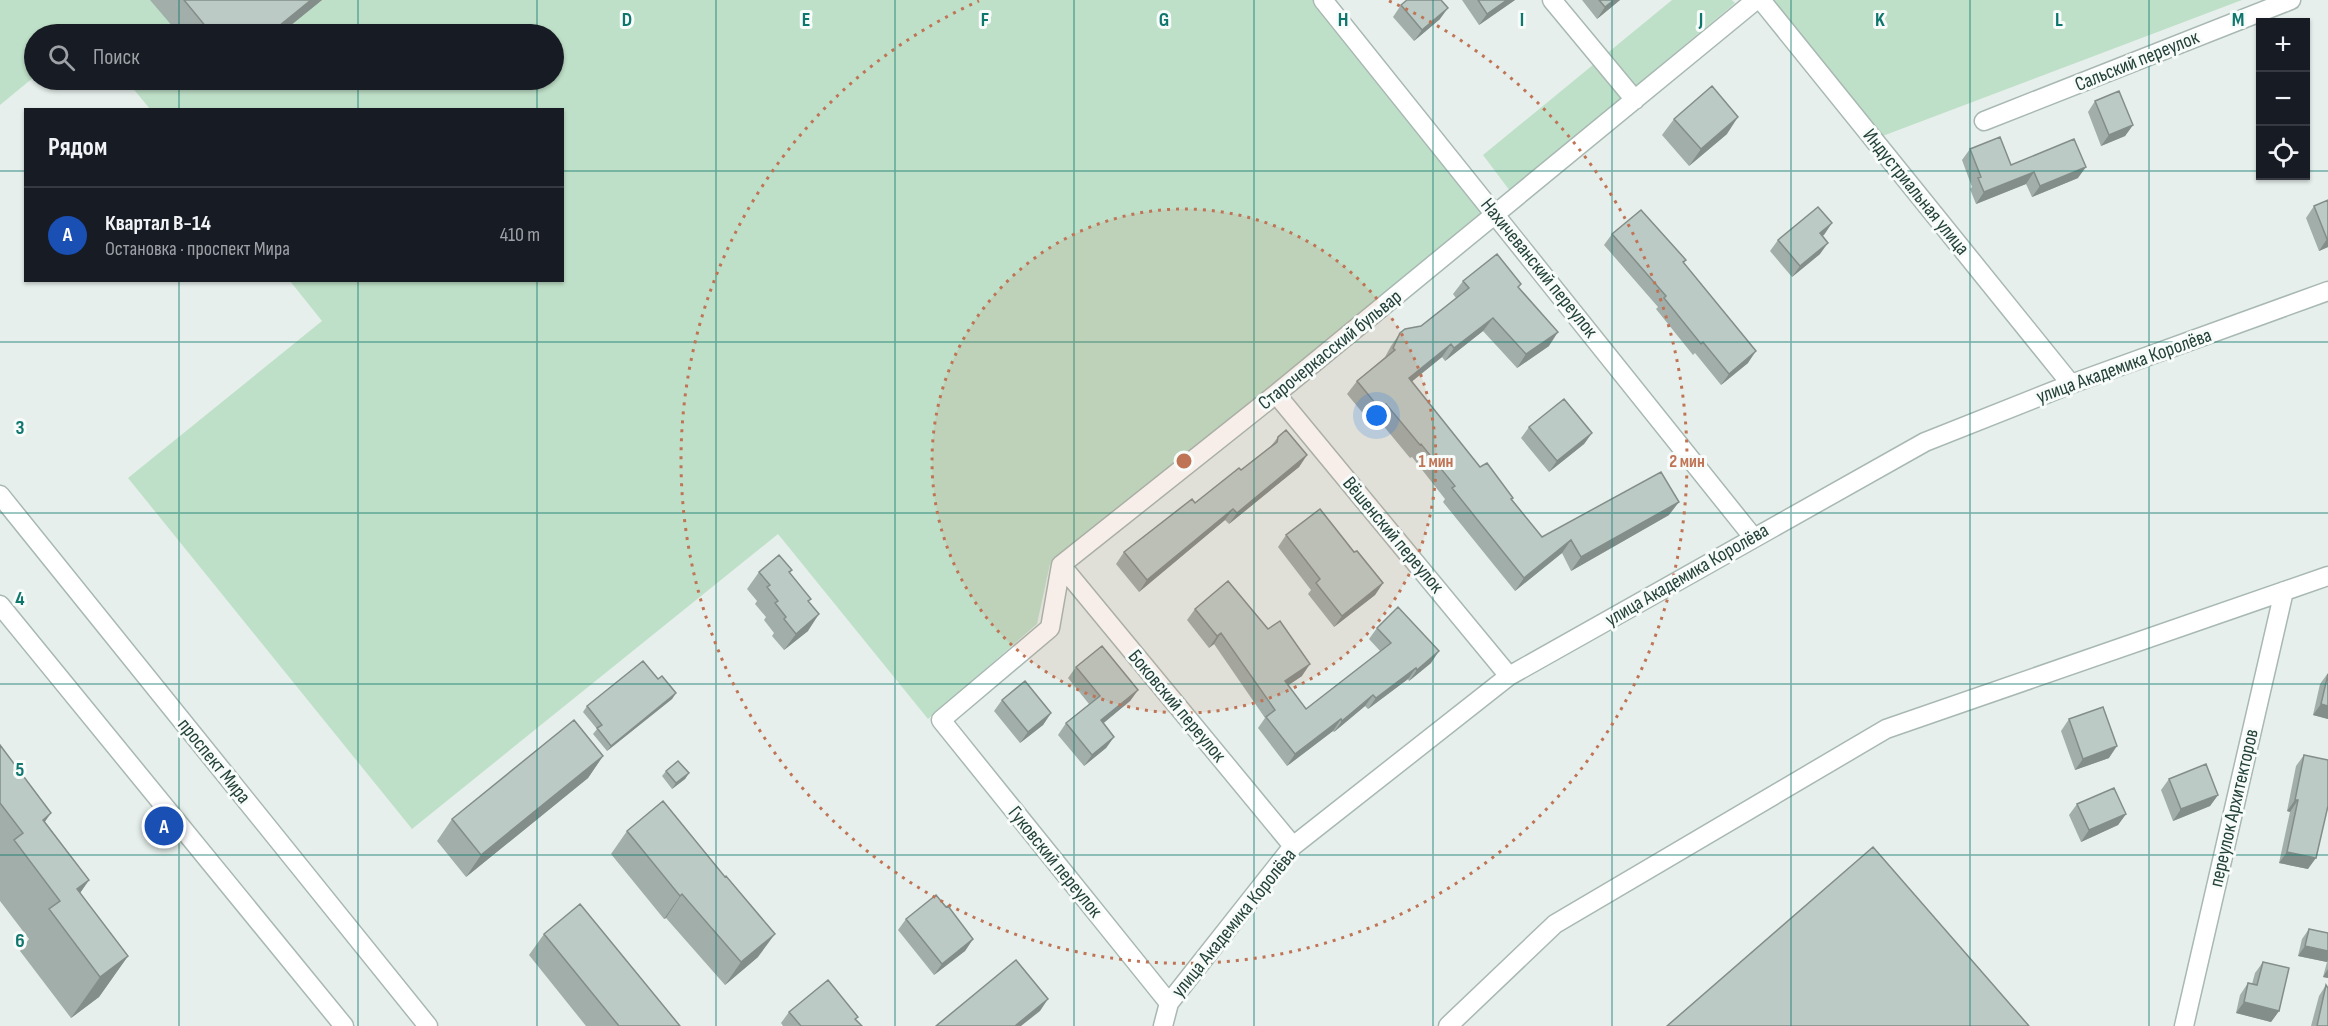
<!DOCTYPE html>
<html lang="ru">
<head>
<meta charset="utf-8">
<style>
	:root { --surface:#171b24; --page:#20242c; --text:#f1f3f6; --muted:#9ea1a6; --line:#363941; --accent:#ea580c }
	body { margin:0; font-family:"Sofia Sans Condensed",sans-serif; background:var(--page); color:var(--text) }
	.controls { position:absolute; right:18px; top:18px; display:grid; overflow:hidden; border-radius:0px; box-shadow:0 2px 4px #0004 }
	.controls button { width:54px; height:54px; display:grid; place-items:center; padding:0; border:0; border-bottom:2px solid var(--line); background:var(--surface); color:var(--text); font:30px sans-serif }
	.you { position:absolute; left:1377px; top:416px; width:21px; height:21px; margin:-15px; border:4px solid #fff; border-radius:50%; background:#1a73e8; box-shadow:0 0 0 9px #1a73e833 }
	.badge { display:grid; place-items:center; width:39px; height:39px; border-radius:50%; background:var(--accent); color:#fff; font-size:20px; font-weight:700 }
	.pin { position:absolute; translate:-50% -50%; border:3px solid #fff; box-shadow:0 2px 6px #0006 }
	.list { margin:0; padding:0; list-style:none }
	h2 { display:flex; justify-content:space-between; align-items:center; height:78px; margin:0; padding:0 24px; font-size:26px }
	h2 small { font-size:20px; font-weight:400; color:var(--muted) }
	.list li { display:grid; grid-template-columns:39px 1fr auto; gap:18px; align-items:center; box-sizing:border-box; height:96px; padding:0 24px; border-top:2px solid var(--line) }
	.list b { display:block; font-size:22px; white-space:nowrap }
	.list p { margin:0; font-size:20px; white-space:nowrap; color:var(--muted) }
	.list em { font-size:20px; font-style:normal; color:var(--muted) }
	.icon { flex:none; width:33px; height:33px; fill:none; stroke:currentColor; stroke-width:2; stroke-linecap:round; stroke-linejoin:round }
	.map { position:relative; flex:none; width:2328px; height:1026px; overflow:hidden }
	.search { position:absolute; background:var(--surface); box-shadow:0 2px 4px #0004; left:24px; top:24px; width:540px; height:66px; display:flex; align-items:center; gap:15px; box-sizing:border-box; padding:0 21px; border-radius:33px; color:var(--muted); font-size:22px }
	.panel { position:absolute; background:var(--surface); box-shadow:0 2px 4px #0004; left:24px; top:108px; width:540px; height:174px; border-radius:0px }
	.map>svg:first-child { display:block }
	.green { fill:#bfe0c8 }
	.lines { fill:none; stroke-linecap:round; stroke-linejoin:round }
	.minor-casing { stroke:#a8b8b2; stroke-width:21 }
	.tertiary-casing { stroke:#a8b8b2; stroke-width:21 }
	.minor { stroke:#fff; stroke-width:18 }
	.tertiary { stroke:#fff; stroke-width:18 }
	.wall { fill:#a1aea9 }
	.shaded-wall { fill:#838d89 }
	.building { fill:#bbcac4; stroke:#838d89; stroke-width:1.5 }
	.grid { fill:none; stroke:#0f766e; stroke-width:1.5; stroke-opacity:0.55 }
	.ring { fill:none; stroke:#c07456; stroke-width:3; stroke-dasharray:3 6 }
	.labels { text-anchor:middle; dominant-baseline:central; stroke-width:6; stroke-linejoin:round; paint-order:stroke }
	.street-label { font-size:20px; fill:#24423a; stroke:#f7fbf9 }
	.grid-label { font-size:20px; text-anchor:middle; font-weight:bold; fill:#0f766e; stroke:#f7fbf9; stroke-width:6; stroke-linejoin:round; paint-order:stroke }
	.centre { fill:#c07456; stroke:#f7fbf9; stroke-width:3 }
	.ring-label { font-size:18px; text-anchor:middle; font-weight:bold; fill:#c07456; stroke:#f7fbf9; stroke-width:6; stroke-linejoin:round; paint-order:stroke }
</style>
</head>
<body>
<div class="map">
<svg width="2328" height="1026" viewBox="0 0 2328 1026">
	<rect width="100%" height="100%" fill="#e6efeb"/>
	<!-- green -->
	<path class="green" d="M0 0H1314L1484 212 1050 564 1037 624 928 719 778 534 412 829 128 478 322 321 290 281 562 280V110L150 109 126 80H554V34H34V77L0 105Z
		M1672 0H1732L1735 3 1510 191 1483 155Z
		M1769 0H2242L1880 137Z"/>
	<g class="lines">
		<defs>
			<path id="minor" d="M1323 0 1753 537
				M1552 0 1635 100
				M1761 0 2071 384
				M1984 121 2291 0
				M1276 394 1509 676
				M1061 565 1293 846
				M1169 1003 941 720 1050 628 1061 565 1276 394 1756 0
				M1163 1026 1169 1003 1293 846 1509 676 1925 442 2071 384 2328 291
				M1448 1026 1555 924 1886 729 2328 576
				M2184 1026 2284 591"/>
			<path id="tertiary" d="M0 495 428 1026
				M0 605 344 1026"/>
		</defs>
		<!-- minor casing -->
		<use href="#minor" class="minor-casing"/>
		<!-- tertiary casing -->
		<use href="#tertiary" class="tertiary-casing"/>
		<!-- minor -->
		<use href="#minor" class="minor"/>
		<!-- tertiary -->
		<use href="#tertiary" class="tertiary"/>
	</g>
	<!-- wall -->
	<path class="wall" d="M150 0H322L280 34H179Z
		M1462 0H1515L1479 25Z
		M1582 0H1620L1597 19Z
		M1401 5 1440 19 1414 41 1393 17Z
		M216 80H225L220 84Z
		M2095 101 2133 125 2125 136 2101 146 2088 112Z
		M1674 119 1727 134 1689 166 1662 135Z
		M1970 149 2011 165 2078 178 2032 197 2026 184 1976 204 1970 189 1972 187 1962 160Z
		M2328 200V247L2319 251 2306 218 2314 206Z
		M1832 223 1822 236 1820 254 1792 277 1770 251 1778 240Z
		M1612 234 1686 260 1684 263 1748 363 1721 385 1695 353 1693 355 1656 309 1658 307 1604 245Z
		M1463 281 1519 287 1549 346 1517 368 1483 331 1445 361 1442 357 1411 382 1480 467 1512 499 1542 537 1669 515 1571 571 1562 553 1515 591 1443 502 1445 499 1412 457 1410 458 1377 418 1371 423 1347 394 1357 381 1385 357 1391 346 1400 333 1421 326 1456 298 1453 294Z
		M1529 427 1592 433 1584 444 1549 472 1521 438Z
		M1278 437 1307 455 1299 467 1229 524 1225 520 1139 592 1116 564 1124 552 1241 470 1271 446Z
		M1286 535 1354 552 1383 583 1375 595 1334 627 1308 594 1311 590 1278 547Z
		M792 570 790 573 809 602 808 631 784 650 772 636 774 633 764 620 766 617 755 604 757 601 747 589 759 572Z
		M1195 609 1302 676 1288 685 1306 709 1381 652 1369 639 1377 628 1431 663 1409 681 1408 679 1368 709 1365 706 1334 732 1333 731 1287 766 1258 728 1265 718 1214 644 1209 648 1187 620Z
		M1076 667 1138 690 1130 701 1103 723 1114 737 1106 748 1084 766 1058 735 1066 723 1089 704 1068 678Z
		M2328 673V719L2313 715 2320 684Z
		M658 679 676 693 672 699 607 751 593 734 597 729 583 712 587 706Z
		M1002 700 1051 713 1043 725 1020 743 994 711Z
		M2069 719 2109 758 2075 770 2061 731Z
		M0 745 45 822 89 880 80 893 128 956 99 997 71 1018 20 951 29 939 0 901Z
		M2304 755 2308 869 2279 863 2290 812 2287 811 2296 766Z
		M603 756 588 778 466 877 437 841 452 819Z
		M666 771 689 773 685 779 672 789 662 776Z
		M2169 779 2218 795 2210 806 2173 821 2161 790Z
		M2077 804 2126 814 2118 825 2081 842 2069 815Z
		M627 831 758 957 725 985 666 918 664 919 611 854Z
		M946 907 973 939 965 951 934 975 898 930 906 919Z
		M2309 929 2328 933V978L2323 977 2327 962 2298 956 2302 939Z
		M544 934 680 1026H586L529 955Z
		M2263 962 2279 1011 2271 1022 2236 1013 2240 995 2248 983 2252 984 2255 973Z
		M2326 985 2328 1026H2311L2319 996Z
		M789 1012 856 1019 862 1026H783L781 1023Z"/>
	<!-- shaded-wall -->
	<path class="shaded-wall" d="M311 0H322L280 34H269Z
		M1507 0H1515L1479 25 1487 14Z
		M1614 0H1620L1597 19 1605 7Z
		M1448 8 1440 19 1414 41 1422 30Z
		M1738 117 1727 134 1689 166 1701 149Z
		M2133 125 2125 136 2101 146 2109 135Z
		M2086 167 2078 178 2032 197 2040 186Z
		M2034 172 2026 184 1976 204 1984 192Z
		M1832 223 1824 235 1812 244 1820 233Z
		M2327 239H2328V247L2319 251Z
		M1828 243 1820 254 1792 277 1800 266Z
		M1493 318 1483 331 1445 361 1454 348Z
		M1558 332 1549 346 1517 368 1526 354Z
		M1451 344 1442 357 1399 392 1409 378Z
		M1756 351 1748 363 1721 385 1729 374Z
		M1386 404 1377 418 1371 423 1380 409Z
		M1592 433 1584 444 1549 472 1557 461Z
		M1307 455 1299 467 1229 524 1237 513Z
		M1679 502 1669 515 1571 571 1581 557Z
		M1233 509 1225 520 1139 592 1147 580Z
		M1571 540 1562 553 1515 591 1524 578Z
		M1383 583 1375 595 1334 627 1342 616Z
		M819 614 808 631 784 650 796 634Z
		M1221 633 1214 644 1209 648 1217 636Z
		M1439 651 1431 663 1409 681 1417 670Z
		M1310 664 1302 676 1277 693 1285 681Z
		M1416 668 1408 679 1368 709 1376 698Z
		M1138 690 1130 701 1093 732 1101 720Z
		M676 693 672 699 607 751 611 746Z
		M1373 695 1365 706 1334 732 1342 721Z
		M2321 704 2328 706V719L2313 715Z
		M1051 713 1043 725 1020 743 1028 732Z
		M1341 719 1333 731 1287 766 1295 754Z
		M1114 737 1106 748 1084 766 1092 755Z
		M2117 746 2109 758 2075 770 2083 759Z
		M603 756 588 778 466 877 481 855Z
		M689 773 685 779 672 789 676 783Z
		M2218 795 2210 806 2173 821 2181 809Z
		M2295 800H2298L2290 812 2287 811Z
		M51 813 24 852 43 820Z
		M2126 814 2118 825 2081 842 2089 830Z
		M2287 852 2316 858 2308 869 2279 863Z
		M89 880 60 922 77 889Z
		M682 894 666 918 664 919 680 896Z
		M775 934 758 957 725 985 741 962Z
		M973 939 965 951 934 975 942 964Z
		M2305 946 2328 951V960L2327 962 2298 956Z
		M128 956 99 997 71 1018 100 977Z
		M2328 969V978L2323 977Z
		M1048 999 1040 1011 1021 1026H1015Z
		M2244 1002 2279 1011 2271 1022 2236 1013Z"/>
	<!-- building -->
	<path class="building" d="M184 0H311L269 34H212Z
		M1407 0H1441L1448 8 1422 30 1401 5Z
		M1478 0H1507L1487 14Z
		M1599 0H1614L1605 7Z
		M1712 86 1738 117 1701 149 1674 119Z
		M2119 91 2133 125 2109 135 2095 101Z
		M2000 137 2011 165 2074 139 2086 167 2040 186 2034 172 1984 192 1978 178 1981 177 1970 149Z
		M2328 200V239H2327L2314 206Z
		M1818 207 1832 223 1820 233 1828 243 1800 266 1778 240Z
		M1641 210 1686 260 1683 262 1756 351 1729 374 1703 342 1701 344 1664 298 1666 296 1612 234Z
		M1497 254 1521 284 1518 287 1558 332 1526 354 1493 318 1454 348 1451 344 1409 378 1480 467 1487 463 1513 498 1511 499 1542 537 1661 472 1679 502 1581 557 1571 540 1524 578 1452 488 1455 486 1421 444 1420 445 1386 404 1380 409 1357 381 1395 350 1393 348 1400 333 1405 329 1421 326 1469 288 1463 281Z
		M1564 399 1592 433 1557 461 1529 427Z
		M1286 430 1307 455 1237 513 1233 509 1147 580 1124 552 1192 499 1195 503 1239 468 1241 470 1277 442 1278 437Z
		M1320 509 1354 552 1357 551 1383 583 1342 616 1316 583 1320 579 1286 535Z
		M779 555 792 570 789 572 811 599 808 601 819 614 796 634 784 619 786 617 775 603 778 601 767 587 770 585 759 572Z
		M1228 581 1268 629 1280 621 1310 664 1285 681 1306 709 1391 643 1377 628 1398 607 1439 651 1417 670 1416 668 1376 698 1373 695 1342 721 1341 719 1295 754 1266 717 1275 710 1221 633 1217 636 1195 609Z
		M1102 646 1138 690 1101 720 1114 737 1092 755 1066 723 1100 696 1076 667Z
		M643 661 658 679 662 676 676 693 611 746 597 728 602 725 587 706Z
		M2328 674V706L2321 704Z
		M1025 681 1051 713 1028 732 1002 700Z
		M2103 707 2117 746 2083 759 2069 719Z
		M574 720 603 756 481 855 452 819Z
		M0 745 51 813 43 820 89 880 77 889 128 956 100 977 49 909 60 901 14 840 23 833 0 803Z
		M2304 755 2328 760V806L2316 858 2287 852 2298 800H2295Z
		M678 761 689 773 676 783 666 771Z
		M2206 764 2218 795 2181 809 2169 779Z
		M2114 788 2126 814 2089 830 2077 804Z
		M663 801 725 877 726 876 775 934 741 962 682 894 680 896 627 831Z
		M1873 847 2029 1026H1667Z
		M936 895 946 907 948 906 973 939 942 964 906 919Z
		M580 904 680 1026H619L544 934Z
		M2309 929 2328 933V951L2305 946Z
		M1016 960 1048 999 1015 1026H936Z
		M2263 962 2289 968 2279 1011 2244 1002 2248 983 2257 985Z
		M828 980 858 1017 855 1019 862 1026H801L789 1012Z
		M2326 985 2328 988V1026H2317Z"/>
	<!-- grid -->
	<path class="grid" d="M179 0V34M358 0V34M537 0V34M716 0V1026M895 0V1026M1074 0V1026M1254 0V1026M1433 0V1026M1612 0V1026M1791 0V1026M1970 0V1026M2149 0V1026M179 80V110M358 80V110M537 80V110M0 171H26M562 171H2260M2306 171H2328M179 280V1026M358 280V1026M537 280V1026M0 342H2328M0 513H2328M0 684H2328M0 855H2328"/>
	<!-- distance rings -->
	<circle cx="1184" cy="461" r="252" fill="#c07456" fill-opacity=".12"/>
	<g class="ring">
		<circle cx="1184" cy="461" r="252"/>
		<path d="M1389 1A503 503 0 1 1 979 1"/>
	</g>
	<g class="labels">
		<!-- street labels -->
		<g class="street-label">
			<text transform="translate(2137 61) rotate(-22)">Сальский переулок</text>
			<text transform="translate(1916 192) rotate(51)">Индустриальная улица</text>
			<text transform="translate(1539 268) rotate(51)">Нахичеванский переулок</text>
			<text transform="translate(1330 350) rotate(-39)">Старочеркасский бульвар</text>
			<text transform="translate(2124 366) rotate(-20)">улица Академика Королёва</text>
			<text transform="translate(1393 535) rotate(50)">Вёшенский переулок</text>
			<text transform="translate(1687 575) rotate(-30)">улица Академика Королёва</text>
			<text transform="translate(1177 706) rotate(50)">Боковский переулок</text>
			<text transform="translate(214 761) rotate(51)">проспект Мира</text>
			<text transform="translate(2234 808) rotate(-77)">переулок Архитекторов</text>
			<text transform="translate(1055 862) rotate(51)">Гуковский переулок</text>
			<text transform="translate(1234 923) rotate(-51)">улица Академика Королёва</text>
		</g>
	</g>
	<g class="grid-label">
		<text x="627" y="26">D</text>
		<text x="806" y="26">E</text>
		<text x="985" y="26">F</text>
		<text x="1164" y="26">G</text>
		<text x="1343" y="26">H</text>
		<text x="1522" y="26">I</text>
		<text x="1701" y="26">J</text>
		<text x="1880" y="26">K</text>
		<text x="2059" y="26">L</text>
		<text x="2238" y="26">M</text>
		<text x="20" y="434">3</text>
		<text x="20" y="605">4</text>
		<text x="20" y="776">5</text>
		<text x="20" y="947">6</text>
	</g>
	<circle cx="1184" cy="461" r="9" class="centre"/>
	<g class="ring-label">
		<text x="1436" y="467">1 мин</text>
		<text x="1687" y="467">2 мин</text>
	</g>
</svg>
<div class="controls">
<button>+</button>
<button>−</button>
<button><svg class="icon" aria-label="locate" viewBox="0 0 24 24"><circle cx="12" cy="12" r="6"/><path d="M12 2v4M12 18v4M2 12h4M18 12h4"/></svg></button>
</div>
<div class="you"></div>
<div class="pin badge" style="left:164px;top:826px;background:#1a4fb4">A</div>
<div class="search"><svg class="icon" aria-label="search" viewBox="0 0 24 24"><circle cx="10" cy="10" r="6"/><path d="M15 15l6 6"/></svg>Поиск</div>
<section class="panel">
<h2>Рядом<small></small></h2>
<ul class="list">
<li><span class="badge" style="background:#1a4fb4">A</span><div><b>Квартал В-14</b><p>Остановка · проспект Мира</p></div><em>410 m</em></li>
</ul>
</section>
</div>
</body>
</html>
